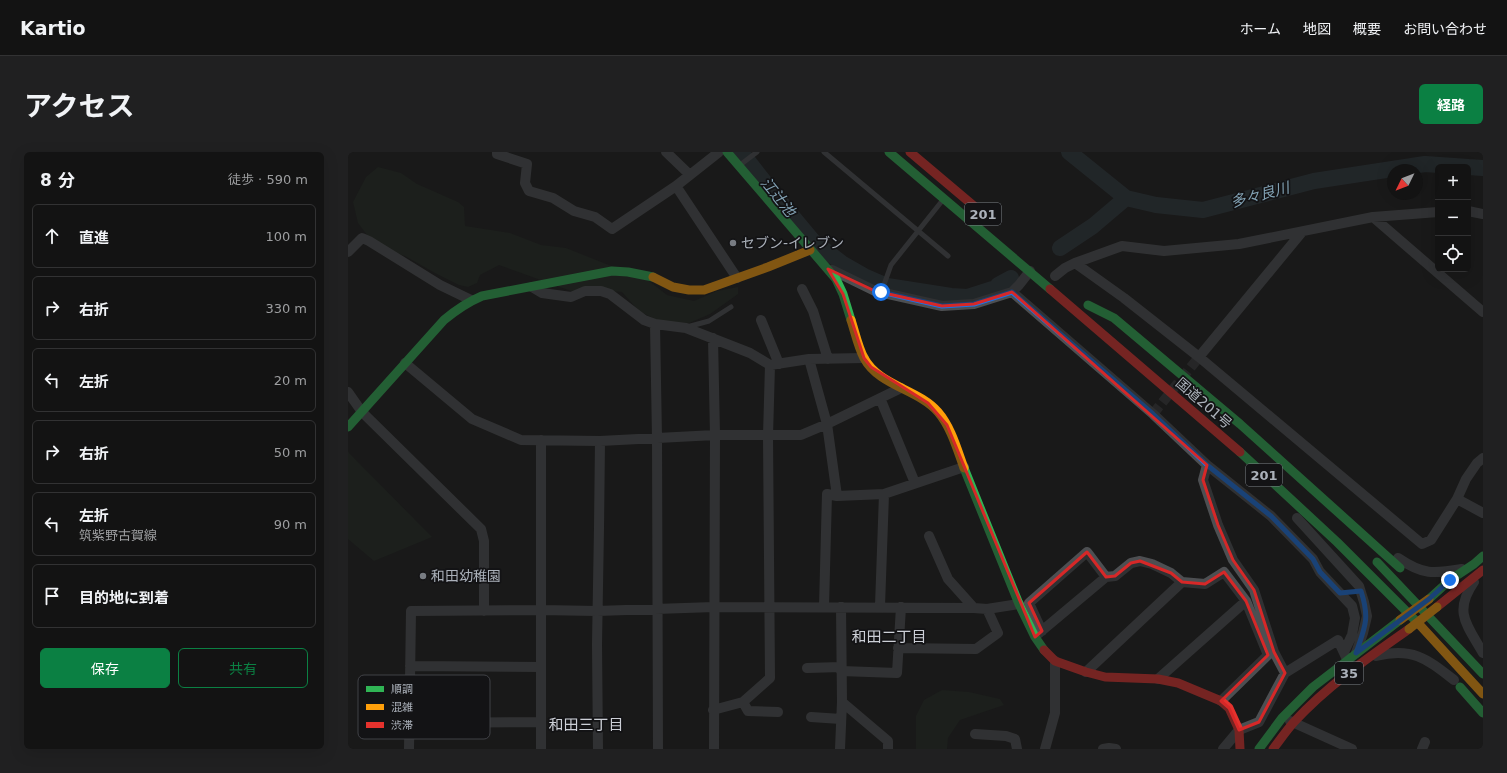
<!DOCTYPE html>
<html lang="ja">
<head>
<meta charset="utf-8">
<style>
	:root { --surface:#131313; --page:#202021; --text:#f1f3f6; --muted:#9d9ea0; --line:#323233; --accent:#0b8043 }
	body { margin:0; font-family:"DejaVu Sans","Noto Sans JP",sans-serif; background:var(--page); color:var(--text) }
	.controls { position:absolute; right:12px; top:12px; display:grid; overflow:hidden; border-radius:6px; box-shadow:0 4px 16px #0002 }
	.controls button { width:36px; height:36px; display:grid; place-items:center; padding:0; border:0; border-bottom:1px solid var(--line); background:var(--surface); color:var(--text); font:20px sans-serif }
	.compass { position:absolute; left:1039px; top:12px; width:36px; height:36px; border-radius:50%; background:var(--surface); box-shadow:0 4px 16px #0002; rotate:227deg }
	.stop { position:absolute; width:12px; height:12px; margin:-9px; border:3px solid #1a73e8; border-radius:50%; background:#fff }
	.stop.end { background:#1a73e8; border-color:#fff; box-shadow:0 1px 4px #0008 }
	.list { margin:0; padding:0; list-style:none }
	h2 { display:flex; justify-content:space-between; align-items:center; height:52px; margin:0; padding:0 16px; font-size:17px }
	h2 small { font-size:13px; font-weight:400; color:var(--muted) }
	.list li { display:grid; grid-template-columns:26px 1fr auto; gap:12px; align-items:center; box-sizing:border-box; height:64px; margin:0 8px 8px; padding:0 8px; border:1px solid var(--line); border-radius:6px }
	.list b { display:block; font-size:15px; white-space:nowrap }
	.list p { margin:0; font-size:13px; white-space:nowrap; color:var(--muted) }
	.list em { font-size:13px; font-style:normal; color:var(--muted) }
	.actions { display:flex; gap:8px; padding:12px 16px }
	.actions a { flex:1; padding:9px 0; border:1px solid var(--accent); border-radius:6px; text-align:center; font-size:14px; color:var(--accent) }
	.actions .main { background:var(--accent); color:#fff }
	.icon { flex:none; width:22px; height:22px; fill:none; stroke:currentColor; stroke-width:2; stroke-linecap:round; stroke-linejoin:round }
	.map { position:relative; flex:none; width:1135px; height:597px; overflow:hidden; border-radius:6px }
	header { display:flex; align-items:center; gap:24px; box-sizing:border-box; height:56px; padding:0 20px; background:var(--surface); border-bottom:1px solid var(--line) }
	header strong { font-size:19px }
	nav { display:flex; gap:22px; margin-inline-start:auto; font-size:14px }
	.intro { display:flex; align-items:center; justify-content:space-between; box-sizing:border-box; height:96px; padding:0 24px }
	h1 { margin:0; font-size:28px }
	.button { padding:10px 18px; border-radius:6px; background:var(--accent); color:#fff; font-size:14px; font-weight:700 }
	main { display:flex; gap:24px; padding:0 24px }
	aside { flex:1; background:var(--surface); border-radius:6px; box-shadow:0 4px 16px #0002 }
	.map>svg:first-child { display:block }
	.green { fill:#1f261f }
	.lines { fill:none; stroke-linecap:round; stroke-linejoin:round }
	.river { stroke:#2c363b; stroke-width:16 }
	.street-tunnel { stroke:#363739; stroke-width:10; stroke-dasharray:10 5; stroke-linecap:butt }
	.lane { stroke:#4d4f52; stroke-width:5 }
	.street { stroke:#4d4f52; stroke-width:10 }
	.fast { stroke:#30b455; stroke-width:9 }
	.slow { stroke:#ff9f0a; stroke-width:9 }
	.jam { stroke:#e5322d; stroke-width:9 }
	.slow-bridge { stroke:#ff9f0a; stroke-width:9 }
	.route { stroke:#1a73e8; stroke-width:5 }
	.marked { fill:none; stroke:#d62828; stroke-width:3; stroke-linejoin:round }
	.poi-dot { fill:#787c82; stroke:#131315; stroke-width:1.5 }
	.labels { text-anchor:middle; dominant-baseline:central; stroke-width:3.5; stroke-linejoin:round; paint-order:stroke }
	.shield { fill:#131315; stroke:#7d8288; stroke-width:1 }
	.shield-label { font-size:13px; font-weight:bold; fill:#abb1ba }
	.poi-label { font-size:14px; fill:#abb1ba; stroke:#131315; text-anchor:start }
	.street-label { font-size:14px; fill:#abb1ba; stroke:#131315 }
	.water-label { font-size:15px; font-style:italic; fill:#82a2b4; stroke:#131315 }
	.neighbourhood-label { font-size:15px; fill:#cccfd6; stroke:#131315 }
	.key { fill:#131315; stroke:#414247; stroke-width:1 }
	.key-label { font-size:11px; fill:#abb1ba }
</style>
</head>
<body>
<header>
<strong>Kartio</strong>
<nav><a>ホーム</a><a>地図</a><a>概要</a><a>お問い合わせ</a></nav>
</header>
<div class="intro"><h1>アクセス</h1><a class="button">経路</a></div>
<main>
<aside>
<h2>8 分<small>徒歩 · 590 m</small></h2>
<ul class="list">
<li><svg class="icon" aria-label="ahead" viewBox="0 0 24 24"><path d="M12 20V5M6 11l6-6 6 6"/></svg><div><b>直進</b></div><em>100 m</em></li>
<li><svg class="icon" aria-label="right" viewBox="0 0 24 24"><path d="M7 20v-9h11M14 6l5 5-5 5"/></svg><div><b>右折</b></div><em>330 m</em></li>
<li><svg class="icon" aria-label="left" viewBox="0 0 24 24"><path d="M17 20v-9H6M10 6l-5 5 5 5"/></svg><div><b>左折</b></div><em>20 m</em></li>
<li><svg class="icon" aria-label="right" viewBox="0 0 24 24"><path d="M7 20v-9h11M14 6l5 5-5 5"/></svg><div><b>右折</b></div><em>50 m</em></li>
<li><svg class="icon" aria-label="left" viewBox="0 0 24 24"><path d="M17 20v-9H6M10 6l-5 5 5 5"/></svg><div><b>左折</b><p>筑紫野古賀線</p></div><em>90 m</em></li>
<li><svg class="icon" aria-label="arrive" viewBox="0 0 24 24"><path d="M6 21V4h12l-3 4 3 4H6"/></svg><div><b>目的地に到着</b></div></li>
</ul>
<div class="actions"><a class="main">保存</a><a>共有</a></div>
</aside>
<div class="map">
<svg width="1135" height="597" viewBox="0 0 1135 597">
	<rect width="100%" height="100%" fill="#191919"/>
	<!-- green -->
	<path class="green" d="M30 15 53 21 69 32 110 50 116 55 117 74 162 81 193 93 218 96 301 129 319 143 346 149 369 139 390 135V142L362 162 341 171 313 170 291 159 274 140 248 138 223 139 151 113 132 123 129 131 120 135 111 133 87 121 57 104 28 95 10 71 5 50 18 25Z
		M0 299 1 301 84 385 26 409 0 387Z
		M594 538 621 540 652 547 656 553 612 568 600 586 599 597H568V564L576 548Z"/>
	<g class="lines">
		<!-- river -->
		<path class="river" d="M393 0 425 41 465 89 495 112 516 124 539 134 603 144 619 145 644 137
			M721 0 778 46 808 53 855 58 966 29 1077 12 1120 15
			M1120 15 1135 16
			M712 96 745 74 778 46
			M650 133 663 126"/>
		<!-- street-tunnel -->
		<path class="street-tunnel" d="M805 262 851 205"/>
		<!-- lane -->
		<path class="lane" d="M476 0 600 104
			M392 13 409 0
			M533 141 543 113 594 49
			M339 175 361 169 383 155"/>
		<!-- street -->
		<path class="street" d="M149 0V2L179 12 177 31 181 39 205 46 226 59 247 65 264 77 328 34 371 0
			M318 0 342 23
			M328 34 389 126
			M1120 59 1135 62
			M1025 65 1135 160
			M0 100 14 86 21 89 92 133 123 148
			M727 111 776 146 851 205 1074 392 1083 388 1109 347 1118 327 1129 311 1135 306
			M484 118 527 139 594 154 626 152 664 140 671 133 682 119
			M707 124 717 116 727 111 774 94 816 99 891 92 1025 65 1090 60
			M184 135 194 141 223 145 237 139H253L262 142 296 168 307 172 338 176 402 201 422 213 461 207 516 206
			M454 137 465 159 480 207
			M664 140 805 262 859 313 923 364 965 407 972 420 1004 454 1007 466 1004 483 996 500
			M413 168 431 212
			M307 172 309 286 310 597
			M365 186 367 283 366 597
			M851 205 954 80
			M461 207 479 272 489 344
			M57 211 124 267 173 288 252 289 367 283H453L479 272 553 236
			M0 240 14 260 133 377 136 389V459
			M532 246 567 331
			M859 313 855 328 870 373 885 408 906 438 926 500 937 521 911 570 891 578 875 597
			M1109 347 1135 361
			M949 366 1011 434 1016 450 1019 464 1015 481 1008 501
			M581 384 600 427 626 456
			M1050 406C1075 423 1085 422 1114 417
			M1126 430C1105 460 1119 473 1135 501
			M532 454 536 342
			M476 455 479 342 489 344 536 342 616 315
			M694 479 681 451 739 400 758 425 767 424 783 411 792 409 804 412 823 421 834 430 857 432 876 420 898 449 920 503 873 549
			M690 482 758 425
			M550 496 628 497 650 481 639 457
			M1028 504C1065 495 1079 507 1106 528
			M62 514 193 515
			M459 516 493 515
			M493 519 549 521 553 455
			M738 520 834 430
			M937 521 990 488 998 505
			M810 527 898 449
			M395 550 400 559 430 560
			M494 550 540 589V597
			M365 558 395 550 422 526 420 284 422 213
			M28 562H61
			M463 565 493 567
			M942 569 1004 597
			M60 571 193 570
			M627 582 658 584 667 587 669 597
			M61 597 63 459 193 458 249 459 366 455 626 456 639 457 671 452
			M193 597V288
			M250 597 249 492 251 376 252 289
			M492 597 494 550 493 455
			M697 597 707 561V509
			M755 597 761 596 768 597
			M1074 597 1077 590"/>
		<!-- fast -->
		<path class="fast" d="M379 0 488 127 495 142 503 168
			M541 0 702 137
			M740 153 766 166 892 272 1052 416
			M0 275 96 168C108 158 120 150 134 144L264 119 280 120 305 125
			M892 300 989 390 1070 471
			M616 316 671 452 687 485 696 498
			M1029 410 1135 522
			M1081 447 1102 428 1126 412 1135 404
			M1112 535 1135 561
			M911 597 934 566 965 535 1052 468"/>
		<!-- slow -->
		<path class="slow" d="M305 125 325 135 341 138H356L420 115 462 98
			M503 168C507 180 510 195 516 206 531 234 570 237 590 260 603 275 609 297 616 316
			M1070 471 1135 542"/>
		<!-- jam -->
		<path class="jam" d="M562 0 633 60
			M702 137 892 300
			M1089 455 1135 418
			M696 498 707 509 738 520 757 525 810 527 830 531 873 549 881 556 891 578 892 597
			M925 597C932 588 938 579 946 570 979 534 1021 505 1061 477"/>
		<!-- slow-bridge -->
		<path class="slow-bridge" d="M1052 468 1081 447
			M1061 477 1089 455"/>
	</g>
	<g class="lines">
		<!-- route -->
		<path class="route" d="M533 140 594 154 626 152 664 140 805 262 859 313 923 364 965 407 972 420 992 441 1013 439C1022 467 1017 475 1008 501L1081 447 1102 428"/>
	</g>
	<!-- marked area -->
	<path d="M0 0H1135V597H0ZM480 117 527 139 594 154 626 152 664 140 859 313 855 328 870 373 885 408 906 438 926 500 937 521 911 570 891 578 881 556 873 549 920 503 898 449 876 420 857 432 834 430 823 421 792 409 783 411 767 424 758 425 739 400 681 451 694 479 687 485 599 273 580 251 523 215 516 206 495 142Z" fill="#191919" fill-opacity=".55" fill-rule="evenodd"/>
	<path class="marked" d="M480 117 527 139 594 154 626 152 664 140 859 313 855 328 870 373 885 408 906 438 926 500 937 521 911 570 891 578 881 556 873 549 920 503 898 449 876 420 857 432 834 430 823 421 792 409 783 411 767 424 758 425 739 400 681 451 694 479 687 485 599 273 580 251 523 215 516 206 495 142Z"/>
	<!-- markers -->
	<g class="poi-dot">
		<circle cx="385" cy="91" r="4"/>
		<circle cx="75" cy="424" r="4"/>
	</g>
	<g class="labels">
		<!-- shield labels -->
		<g class="shield">
			<rect x="617" y="51" width="36" height="22" rx="3"/>
			<rect x="898" y="312" width="36" height="22" rx="3"/>
			<rect x="987" y="510" width="28" height="22" rx="3"/>
		</g>
		<g class="shield-label">
			<text x="635" y="62">201</text>
			<text x="916" y="323">201</text>
			<text x="1001" y="521">35</text>
		</g>
		<!-- poi labels -->
		<g class="poi-label">
			<text x="393" y="91">セブン-イレブン</text>
			<text x="83" y="424">和田幼稚園</text>
		</g>
		<!-- street labels -->
		<g class="street-label">
			<text transform="translate(856 251) rotate(41)">国道201号</text>
		</g>
		<!-- water labels -->
		<g class="water-label">
			<text transform="translate(912 43) rotate(-15)">多々良川</text>
			<text transform="translate(430 45) rotate(51)">江辻池</text>
		</g>
		<!-- neighbourhood labels -->
		<g class="neighbourhood-label">
			<text x="541" y="485">和田二丁目</text>
			<text x="238" y="573">和田三丁目</text>
		</g>
	</g>
	<!-- legend -->
	<rect x="10" y="523" width="132" height="64" rx="6" class="key"/>
	<rect x="18" y="534" width="18" height="6" fill="#30b455"/>
	<rect x="18" y="552" width="18" height="6" fill="#ff9f0a"/>
	<rect x="18" y="570" width="18" height="6" fill="#e5322d"/>
	<g class="key-label">
		<text x="43" y="541">順調</text>
		<text x="43" y="559">混雑</text>
		<text x="43" y="577">渋滞</text>
	</g>
</svg>
<div class="controls">
<button>+</button>
<button>−</button>
<button><svg class="icon" aria-label="locate" viewBox="0 0 24 24"><circle cx="12" cy="12" r="6"/><path d="M12 2v4M12 18v4M2 12h4M18 12h4"/></svg></button>
</div>
<svg class="compass" viewBox="-18 -18 36 36"><path d="M0-13l5 13h-10z" fill="#e53935"/><path d="M0 13l5-13h-10z" fill="#9d9ea0"/></svg>
<div class="stop" style="left:533px;top:140px"></div>
<div class="stop end" style="left:1102px;top:428px"></div>
</div>
</main>
</body>
</html>
